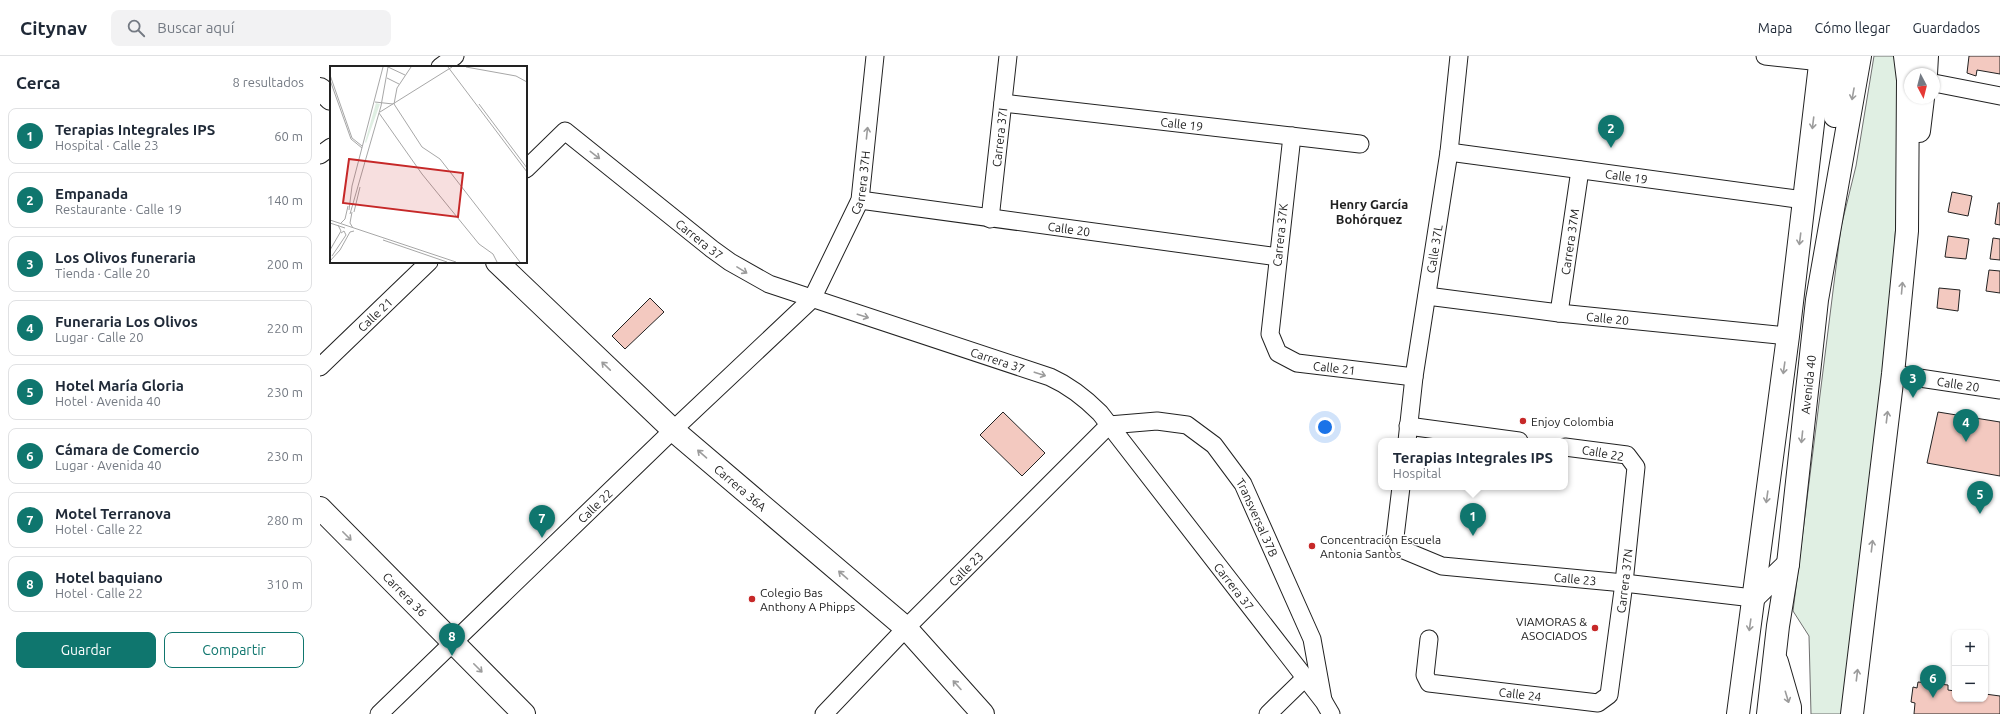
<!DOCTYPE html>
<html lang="es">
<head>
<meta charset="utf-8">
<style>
	:root { --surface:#fff; --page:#f2f2f3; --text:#1f2937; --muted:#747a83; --line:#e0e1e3; --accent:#0f766e }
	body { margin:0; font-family:Ubuntu,sans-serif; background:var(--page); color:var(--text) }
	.controls { position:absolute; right:12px; bottom:12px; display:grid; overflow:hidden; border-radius:8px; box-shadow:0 1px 3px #0004 }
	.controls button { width:36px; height:36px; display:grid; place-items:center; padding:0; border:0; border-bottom:1px solid var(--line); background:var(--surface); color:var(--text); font:20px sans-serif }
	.compass { position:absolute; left:1584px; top:12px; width:36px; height:36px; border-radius:50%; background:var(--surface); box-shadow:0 1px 3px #0004; rotate:173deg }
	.you { position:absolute; left:1005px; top:371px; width:14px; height:14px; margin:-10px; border:3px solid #fff; border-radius:50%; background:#1a73e8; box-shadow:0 0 0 6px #1a73e833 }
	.badge { display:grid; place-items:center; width:26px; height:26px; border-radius:50%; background:var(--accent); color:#fff; font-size:13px; font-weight:700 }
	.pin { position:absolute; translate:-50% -33px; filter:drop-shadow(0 1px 2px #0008) }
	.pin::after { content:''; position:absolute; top:21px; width:14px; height:12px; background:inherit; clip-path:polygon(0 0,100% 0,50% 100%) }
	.popup { position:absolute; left:1058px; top:382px; width:190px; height:52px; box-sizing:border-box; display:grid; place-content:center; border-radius:8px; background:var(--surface); filter:drop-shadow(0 1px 3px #0005); font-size:13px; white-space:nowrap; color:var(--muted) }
	.popup b { font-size:15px; color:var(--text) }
	.popup::after { content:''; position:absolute; left:50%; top:100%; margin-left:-8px; border:8px solid transparent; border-top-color:var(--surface) }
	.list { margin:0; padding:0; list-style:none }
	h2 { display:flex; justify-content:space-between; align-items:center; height:52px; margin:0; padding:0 16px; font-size:17px }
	h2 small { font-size:13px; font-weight:400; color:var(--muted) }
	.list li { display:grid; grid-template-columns:26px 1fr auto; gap:12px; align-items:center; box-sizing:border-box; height:56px; margin:0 8px 8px; padding:0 8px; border:1px solid var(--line); border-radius:8px }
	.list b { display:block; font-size:15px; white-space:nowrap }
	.list p { margin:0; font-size:13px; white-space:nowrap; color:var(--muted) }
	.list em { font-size:13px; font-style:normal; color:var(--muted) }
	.actions { display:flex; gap:8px; padding:12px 16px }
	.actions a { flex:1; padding:9px 0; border:1px solid var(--accent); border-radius:8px; text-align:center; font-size:14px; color:var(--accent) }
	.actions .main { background:var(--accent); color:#fff }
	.icon { flex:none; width:22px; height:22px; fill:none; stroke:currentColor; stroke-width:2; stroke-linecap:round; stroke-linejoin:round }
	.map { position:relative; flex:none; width:1680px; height:658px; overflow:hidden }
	header { display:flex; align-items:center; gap:24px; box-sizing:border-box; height:56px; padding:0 20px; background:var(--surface); border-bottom:1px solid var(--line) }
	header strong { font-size:19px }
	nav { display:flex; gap:22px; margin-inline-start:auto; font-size:14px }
	.search { width:280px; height:36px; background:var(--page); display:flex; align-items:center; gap:10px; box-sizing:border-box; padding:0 14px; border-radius:8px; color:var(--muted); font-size:15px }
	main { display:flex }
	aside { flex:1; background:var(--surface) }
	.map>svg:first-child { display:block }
	.green { fill:#e0efe3; stroke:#6f6f6f }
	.building { fill:#f3c9c0; stroke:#222 }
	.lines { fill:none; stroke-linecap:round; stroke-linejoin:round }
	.street-casing { stroke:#222; stroke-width:19 }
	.secondary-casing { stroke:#222; stroke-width:24 }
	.highway-casing { stroke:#222; stroke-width:24 }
	.street { stroke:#fff; stroke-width:17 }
	.secondary { stroke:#fff; stroke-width:22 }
	.highway { stroke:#fff; stroke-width:22 }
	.oneway { stroke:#9c9c9c }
	.poi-dot { fill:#c62828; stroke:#fff; stroke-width:1.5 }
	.labels { text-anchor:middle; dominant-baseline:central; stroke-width:3; stroke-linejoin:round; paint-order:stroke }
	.street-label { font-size:12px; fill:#222; stroke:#fff }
	.poi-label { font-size:12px; fill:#222; stroke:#fff; text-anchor:start }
	.neighbourhood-label { font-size:13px; font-weight:bold; fill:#222; stroke:#fff }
	.inset-road { fill:none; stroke:#a7a7a7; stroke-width:1 }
	.view { fill:#c62828; fill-opacity:0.15; stroke:#c62828; stroke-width:2 }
	.inset-edge { fill:none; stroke:#222; stroke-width:2 }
</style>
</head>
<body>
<header>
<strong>Citynav</strong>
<div class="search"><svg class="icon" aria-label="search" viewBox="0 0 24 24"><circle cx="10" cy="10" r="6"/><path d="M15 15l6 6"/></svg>Buscar aquí</div>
<nav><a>Mapa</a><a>Cómo llegar</a><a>Guardados</a></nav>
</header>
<main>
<aside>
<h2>Cerca<small>8 resultados</small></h2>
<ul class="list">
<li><span class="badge">1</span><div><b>Terapias Integrales IPS</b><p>Hospital · Calle 23</p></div><em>60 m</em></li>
<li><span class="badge">2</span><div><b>Empanada</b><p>Restaurante · Calle 19</p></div><em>140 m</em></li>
<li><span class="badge">3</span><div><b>Los Olivos funeraria</b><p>Tienda · Calle 20</p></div><em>200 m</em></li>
<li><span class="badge">4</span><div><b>Funeraria Los Olivos</b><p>Lugar · Calle 20</p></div><em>220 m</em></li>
<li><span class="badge">5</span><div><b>Hotel María Gloria</b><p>Hotel · Avenida 40</p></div><em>230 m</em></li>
<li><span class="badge">6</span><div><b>Cámara de Comercio</b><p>Lugar · Avenida 40</p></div><em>230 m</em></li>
<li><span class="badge">7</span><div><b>Motel Terranova</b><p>Hotel · Calle 22</p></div><em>280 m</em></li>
<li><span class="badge">8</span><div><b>Hotel baquiano</b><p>Hotel · Calle 22</p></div><em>310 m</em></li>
</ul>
<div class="actions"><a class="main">Guardar</a><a>Compartir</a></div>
</aside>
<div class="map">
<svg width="1680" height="658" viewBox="0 0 1680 658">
	<rect width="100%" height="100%" fill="#fff"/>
	<!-- green -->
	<path class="green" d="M1554 0H1575L1582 76 1572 227 1525 658H1491L1489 580 1473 555 1521 171 1536 110Z"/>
	<!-- building -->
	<path class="building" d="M1649 0H1680V18L1657 14 1656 20 1647 17Z
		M1632 136 1652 140 1648 160 1628 156Z
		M1678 147H1680V169L1675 168Z
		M1628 180 1649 183 1646 203 1625 201Z
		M1673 182 1680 183V204L1670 203Z
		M1669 214 1680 215V237L1666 235Z
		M1619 232 1640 234 1638 255 1617 252Z
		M330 242 344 256 305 293 292 280Z
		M683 356 725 397 702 420 660 379Z
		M1618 356 1680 366V420L1607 407Z
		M1598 626 1628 629V634L1635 635V643H1665V638L1680 640V658H1594L1595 647 1591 646 1593 631 1597 632Z"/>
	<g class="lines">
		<defs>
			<g id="street">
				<path d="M1445 0 1501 6"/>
				<path d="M120 11 135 0"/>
				<path d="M1614 27 1680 40"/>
				<path id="s1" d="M683 47 1040 88"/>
				<path id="s2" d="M972 80 950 278 958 297 977 307 1094 321"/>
				<path id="s3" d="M1129 96 1484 144"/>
				<path d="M0 99 11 91"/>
				<path id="s4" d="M206 113 245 75 392 193 410 206 449 228 730 321C750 330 765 342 780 357L1004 646 1011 658"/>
				<path id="s5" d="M540 144 958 201"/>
				<path id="s6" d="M670 163 688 0"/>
				<path id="s7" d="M1107 240 1239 257 1468 280"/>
				<path id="s8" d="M1239 257 1260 114"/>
				<path id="s9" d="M0 311 109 206"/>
				<path id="s10" d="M1573 318 1680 334"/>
				<path d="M1088 370 1199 385"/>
				<path id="s11" d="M1087 385 1094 321 1129 96 1139 0"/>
				<path id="s12" d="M1081 431 1075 481 1081 493 1122 510 1304 527 1433 542"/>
				<path id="s13" d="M1109 583 1105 619 1109 627 1278 647 1289 639 1304 527 1316 411 1307 399 1245 391"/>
				<path id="s14" d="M59 658 353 374 492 243 540 144 555 0"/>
				<path id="s15" d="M504 658 586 572 789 369 837 365 867 369 894 389 923 428 992 583 1003 644"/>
				<path d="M948 658 985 622"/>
			</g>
			<g id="secondary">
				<path d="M0 33 11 43"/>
				<path id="s16" d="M177 206 353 374 586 572 663 658"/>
				<path id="s17" d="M0 452 204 658"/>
				<path d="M1418 658 1468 280 1501 0"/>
			</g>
			<g id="highway">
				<path d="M1606 18 1607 0"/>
				<path d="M1515 60 1522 0"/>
				<path d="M1599 75 1603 42"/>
				<path d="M1433 542 1468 508"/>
				<path d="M1457 606 1470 651V658"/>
				<path id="s18" d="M1448 658 1458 570 1468 508 1497 244 1540 0"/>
				<path d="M1532 658 1573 318 1587 175 1588 24 1585 0"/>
			</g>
		</defs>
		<!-- street casing -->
		<use href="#street" class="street-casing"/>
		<!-- secondary casing -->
		<use href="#secondary" class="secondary-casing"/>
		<!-- highway casing -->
		<use href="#highway" class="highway-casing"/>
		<!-- street -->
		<use href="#street" class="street"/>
		<!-- secondary -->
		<use href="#secondary" class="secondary"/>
		<!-- highway -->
		<use href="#highway" class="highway"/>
	</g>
	<!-- one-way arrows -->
	<defs><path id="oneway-shaft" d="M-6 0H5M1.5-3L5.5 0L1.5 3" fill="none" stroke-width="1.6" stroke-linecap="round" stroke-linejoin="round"/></defs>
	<g class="oneway">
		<use href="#oneway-shaft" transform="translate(1533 38) rotate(100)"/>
		<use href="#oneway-shaft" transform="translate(1493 67) rotate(97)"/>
		<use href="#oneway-shaft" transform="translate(547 77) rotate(-84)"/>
		<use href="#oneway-shaft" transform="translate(275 99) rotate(38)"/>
		<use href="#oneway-shaft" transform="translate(1480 183) rotate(97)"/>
		<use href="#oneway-shaft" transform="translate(422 214) rotate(32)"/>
		<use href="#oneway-shaft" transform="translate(1582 232) rotate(-85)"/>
		<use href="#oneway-shaft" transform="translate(543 260) rotate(18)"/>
		<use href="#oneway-shaft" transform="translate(286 310) rotate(-136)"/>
		<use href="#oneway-shaft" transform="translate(1464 312) rotate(98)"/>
		<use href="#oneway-shaft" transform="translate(720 318) rotate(18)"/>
		<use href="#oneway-shaft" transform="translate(1567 361) rotate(-83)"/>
		<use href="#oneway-shaft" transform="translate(1482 381) rotate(96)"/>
		<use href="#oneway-shaft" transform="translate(382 398) rotate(-139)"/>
		<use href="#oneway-shaft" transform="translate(1447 441) rotate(98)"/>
		<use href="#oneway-shaft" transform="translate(27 480) rotate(45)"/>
		<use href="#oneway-shaft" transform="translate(1552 490) rotate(-83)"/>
		<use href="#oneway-shaft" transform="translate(523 519) rotate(-139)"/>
		<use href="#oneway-shaft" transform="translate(1430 569) rotate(98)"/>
		<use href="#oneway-shaft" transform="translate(158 612) rotate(45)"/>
		<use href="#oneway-shaft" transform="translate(1537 619) rotate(-83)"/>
		<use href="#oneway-shaft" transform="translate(637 629) rotate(-132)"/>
		<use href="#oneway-shaft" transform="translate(1467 641) rotate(73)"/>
	</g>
	<!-- markers -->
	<g class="poi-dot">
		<circle cx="1203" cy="365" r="4"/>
		<circle cx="992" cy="490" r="4"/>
		<circle cx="432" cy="543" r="4"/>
		<circle cx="1275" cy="572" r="4"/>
	</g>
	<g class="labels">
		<!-- street labels -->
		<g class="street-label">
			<text stroke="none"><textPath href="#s1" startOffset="180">Calle 19</textPath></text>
			<text stroke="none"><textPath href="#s6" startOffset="82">Carrera 37I</textPath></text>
			<text stroke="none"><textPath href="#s3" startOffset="179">Calle 19</textPath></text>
			<text stroke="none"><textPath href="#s14" startOffset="727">Carrera 37H</textPath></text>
			<text stroke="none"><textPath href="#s5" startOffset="211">Calle 20</textPath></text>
			<text transform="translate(960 179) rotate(-84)">Carrera 37K</text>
			<text stroke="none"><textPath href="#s4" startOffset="227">Carrera 37</textPath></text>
			<text stroke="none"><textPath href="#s8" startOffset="72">Carrera 37M</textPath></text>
			<text stroke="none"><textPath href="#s11" startOffset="194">Calle 37L</textPath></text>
			<text stroke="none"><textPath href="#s9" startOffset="76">Calle 21</textPath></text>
			<text stroke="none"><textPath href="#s7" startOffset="182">Calle 20</textPath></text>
			<text stroke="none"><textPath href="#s4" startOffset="551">Carrera 37</textPath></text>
			<text stroke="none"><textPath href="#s2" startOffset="279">Calle 21</textPath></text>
			<text stroke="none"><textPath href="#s10" startOffset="66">Calle 20</textPath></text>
			<text stroke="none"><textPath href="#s18" startOffset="332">Avenida 40</textPath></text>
			<text transform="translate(1283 397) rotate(10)">Calle 22</text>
			<text stroke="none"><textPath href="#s16" startOffset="332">Carrera 36A</textPath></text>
			<text stroke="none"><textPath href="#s14" startOffset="300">Calle 22</textPath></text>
			<text stroke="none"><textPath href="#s15" startOffset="603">Transversal 37B</textPath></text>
			<text stroke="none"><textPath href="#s15" startOffset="203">Calle 23</textPath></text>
			<text stroke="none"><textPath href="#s12" startOffset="242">Calle 23</textPath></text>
			<text stroke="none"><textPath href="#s13" startOffset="344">Carrera 37N</textPath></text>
			<text stroke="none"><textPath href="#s4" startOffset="887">Carrera 37</textPath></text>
			<text stroke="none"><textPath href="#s17" startOffset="121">Carrera 36</textPath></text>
			<text stroke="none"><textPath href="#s13" startOffset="137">Calle 24</textPath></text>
		</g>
		<!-- poi labels -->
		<g class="poi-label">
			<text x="1211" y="365">Enjoy Colombia</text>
			<text x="1000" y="483">Concentración Escuela<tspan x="1000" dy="14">Antonia Santos</tspan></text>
			<text x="440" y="536">Colegio Bas<tspan x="440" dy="14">Anthony A Phipps</tspan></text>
			<text x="1267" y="565" text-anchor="end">VIAMORAS &amp;<tspan x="1267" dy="14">ASOCIADOS</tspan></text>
		</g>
		<!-- neighbourhood labels -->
		<g class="neighbourhood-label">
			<text x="1049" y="148">Henry García<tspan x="1049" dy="15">Bohórquez</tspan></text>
		</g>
	</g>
	<!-- overview -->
	<g transform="translate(10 10)">
		<rect width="197" height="197" fill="#fff"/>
		<path d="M46 37 50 38 36 77 35 76Z" fill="#e0efe3"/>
		<path class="inset-road" d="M58 1 75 9M118 1 197 106M136 1 186 10 197 16M0 9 22 72 32 80M57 12 69 18M0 14 21 73 32 82M45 36 63 38M64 38 92 81 110 93 190 196M64 38 67 22 81 1M149 38 197 102M50 46 122 1M49 47 92 108 149 178 163 188 167 196M19 144 22 120 53 1M22 146 20 157 23 162M24 146 30 121M20 148 51 40 58 1M0 154 126 196M0 157 15 162M10 158 15 153 18 140M53 174 117 196M0 184 11 165 8 159M2 190 16 169 14 165 11 167M0 195 10 184 20 166 24 165"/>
		<path class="view" d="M19 93 133 107 128 151 13 137Z"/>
		<rect width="197" height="197" class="inset-edge"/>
	</g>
</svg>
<div class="controls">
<button>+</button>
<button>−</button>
</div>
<svg class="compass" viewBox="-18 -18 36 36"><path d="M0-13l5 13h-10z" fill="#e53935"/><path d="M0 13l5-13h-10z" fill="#747a83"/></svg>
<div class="you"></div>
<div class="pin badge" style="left:1153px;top:480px">1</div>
<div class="popup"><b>Terapias Integrales IPS</b>Hospital</div>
<div class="pin badge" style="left:1291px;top:92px">2</div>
<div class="pin badge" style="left:1593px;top:342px">3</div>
<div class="pin badge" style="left:1646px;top:386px">4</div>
<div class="pin badge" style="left:1660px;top:458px">5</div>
<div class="pin badge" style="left:1613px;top:642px">6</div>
<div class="pin badge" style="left:222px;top:482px">7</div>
<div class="pin badge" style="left:132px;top:600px">8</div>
</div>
</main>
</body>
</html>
